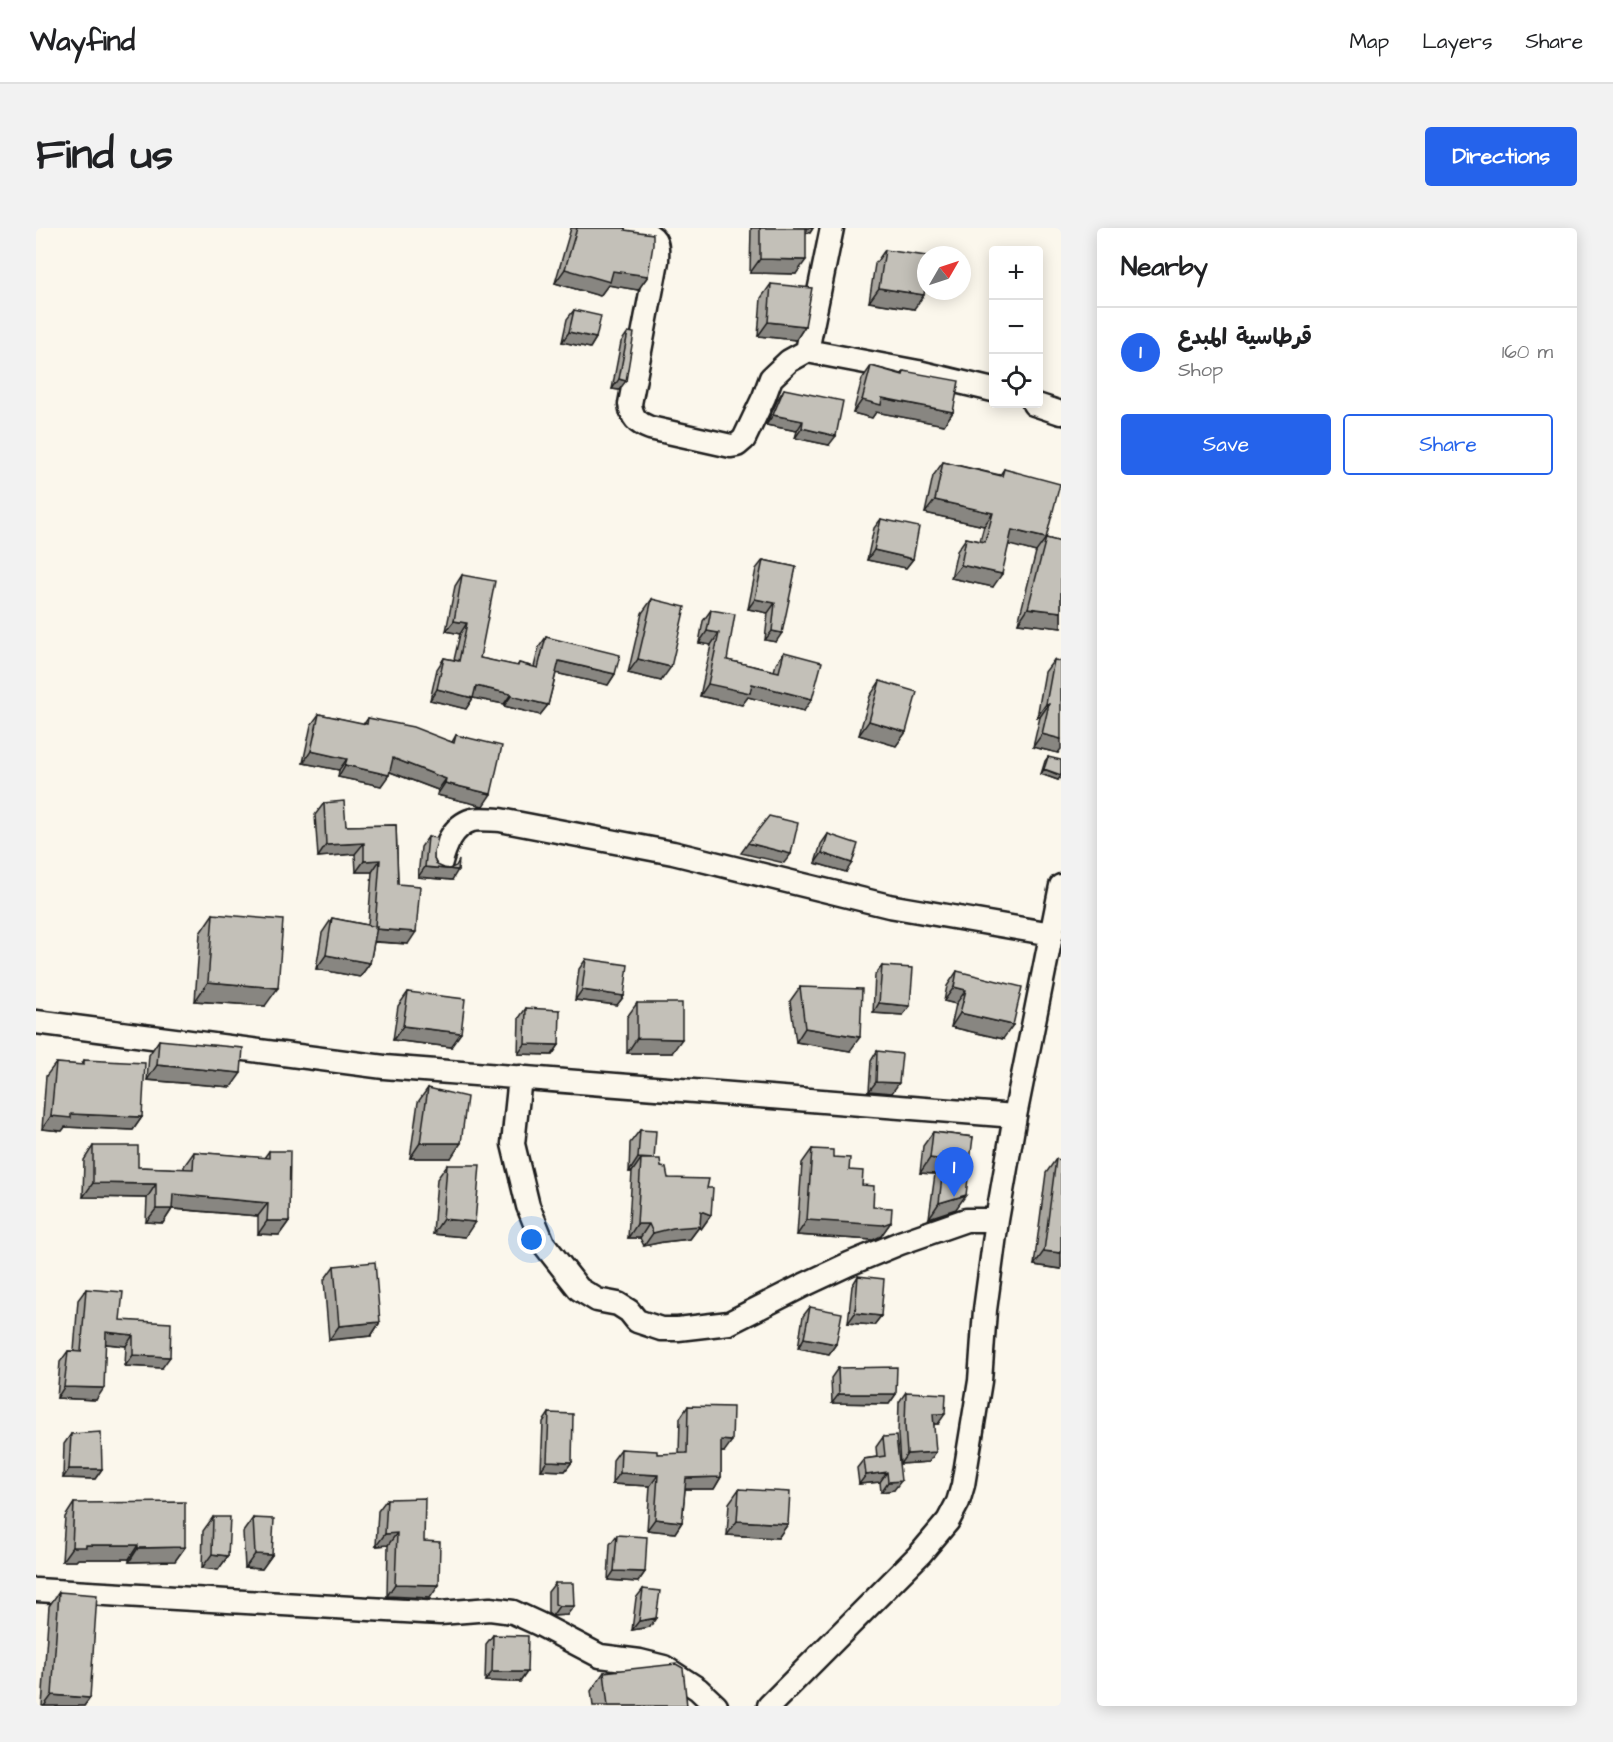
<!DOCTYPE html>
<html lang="en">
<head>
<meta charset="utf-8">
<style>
	:root { --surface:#fff; --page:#f2f2f2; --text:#202124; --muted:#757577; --line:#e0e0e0; --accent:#2563eb }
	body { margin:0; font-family:"Architects Daughter","Playpen Sans Arabic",sans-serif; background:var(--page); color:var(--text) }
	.controls { position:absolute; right:18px; top:18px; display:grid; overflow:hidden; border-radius:6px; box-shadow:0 3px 15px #0003 }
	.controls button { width:54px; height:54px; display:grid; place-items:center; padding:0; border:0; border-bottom:2px solid var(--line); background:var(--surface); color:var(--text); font:30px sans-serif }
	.compass { position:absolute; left:881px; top:18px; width:54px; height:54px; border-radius:50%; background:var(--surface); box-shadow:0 3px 15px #0003; rotate:51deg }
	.you { position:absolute; left:496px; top:1012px; width:21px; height:21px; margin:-15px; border:4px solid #fff; border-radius:50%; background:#1a73e8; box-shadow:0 0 0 9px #1a73e833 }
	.badge { display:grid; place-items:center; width:39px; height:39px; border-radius:50%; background:var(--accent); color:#fff; font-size:20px; font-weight:700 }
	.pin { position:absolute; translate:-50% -50px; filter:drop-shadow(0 2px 3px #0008) }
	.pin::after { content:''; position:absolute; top:32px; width:21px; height:18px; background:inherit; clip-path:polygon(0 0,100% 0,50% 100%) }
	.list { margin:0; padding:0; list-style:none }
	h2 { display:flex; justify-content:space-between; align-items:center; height:78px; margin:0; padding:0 24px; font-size:26px }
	h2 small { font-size:20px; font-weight:400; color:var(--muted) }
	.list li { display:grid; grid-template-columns:39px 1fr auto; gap:18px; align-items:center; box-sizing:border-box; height:90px; padding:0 24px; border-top:2px solid var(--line) }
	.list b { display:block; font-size:22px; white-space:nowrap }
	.list p { margin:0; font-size:20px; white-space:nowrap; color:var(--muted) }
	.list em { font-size:20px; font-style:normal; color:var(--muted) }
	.actions { display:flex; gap:12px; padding:18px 24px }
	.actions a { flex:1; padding:14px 0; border:2px solid var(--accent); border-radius:6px; text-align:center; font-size:21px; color:var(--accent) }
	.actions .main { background:var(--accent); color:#fff }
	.icon { flex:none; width:33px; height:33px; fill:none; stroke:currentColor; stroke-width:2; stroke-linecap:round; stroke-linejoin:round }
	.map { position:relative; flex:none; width:1025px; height:1478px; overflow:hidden; border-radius:6px }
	header { display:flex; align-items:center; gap:36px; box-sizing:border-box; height:84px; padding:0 30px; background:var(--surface); border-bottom:2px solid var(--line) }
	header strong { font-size:28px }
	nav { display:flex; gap:33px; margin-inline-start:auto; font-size:21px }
	.intro { display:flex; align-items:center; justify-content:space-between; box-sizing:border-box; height:144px; padding:0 36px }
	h1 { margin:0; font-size:42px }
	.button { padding:15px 27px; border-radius:6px; background:var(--accent); color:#fff; font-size:21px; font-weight:700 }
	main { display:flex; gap:36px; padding:0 36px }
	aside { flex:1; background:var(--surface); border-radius:6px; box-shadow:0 3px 15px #0003 }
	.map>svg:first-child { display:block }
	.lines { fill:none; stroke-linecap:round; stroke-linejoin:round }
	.minor-casing { stroke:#1c1c1c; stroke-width:27 }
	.minor { stroke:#fbf7ec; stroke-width:22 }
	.wall { fill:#a8a59e; stroke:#1c1c1c; stroke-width:1.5 }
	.shaded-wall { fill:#888681; stroke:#1c1c1c; stroke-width:1.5 }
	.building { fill:#c3c0b8; stroke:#1c1c1c; stroke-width:1.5 }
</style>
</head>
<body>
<header>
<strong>Wayfind</strong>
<nav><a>Map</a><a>Layers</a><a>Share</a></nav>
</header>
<div class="intro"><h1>Find us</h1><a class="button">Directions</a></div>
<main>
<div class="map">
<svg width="1025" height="1478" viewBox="0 0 1025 1478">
	<rect width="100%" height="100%" fill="#fbf7ec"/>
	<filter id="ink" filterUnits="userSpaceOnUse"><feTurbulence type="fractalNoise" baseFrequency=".0167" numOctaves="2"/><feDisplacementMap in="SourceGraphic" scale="12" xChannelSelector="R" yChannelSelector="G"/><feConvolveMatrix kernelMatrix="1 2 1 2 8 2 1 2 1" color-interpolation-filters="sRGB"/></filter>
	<g filter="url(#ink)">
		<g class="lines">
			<defs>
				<path id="minor" d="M600 0C620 10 622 10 621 33L594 176C596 190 601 195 614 200L695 218 701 217 708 211 728 169 735 150 753 133 771 123 882 144 957 162
					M771 123 796 0
					M998 176 1025 185
					M404 637C409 619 416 598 436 592 444 590 456 592 464 592L637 625 853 678 1016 706
					M0 794 348 839 979 888
					M484 849 477 916 492 978 507 1015 543 1061 561 1072 582 1076 593 1083 601 1093 625 1101H642L693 1095 768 1057 813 1036 864 1015 930 992H961
					M0 1362 404 1385 454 1381 477 1384 503 1396 564 1428 604 1433 628 1439 662 1461 680 1478
					M733 1478 885 1325 912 1293 922 1274 927 1257 944 1153 949 1082 961 992 979 888 1025 658"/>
			</defs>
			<!-- minor casing -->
			<use href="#minor" class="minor-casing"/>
			<!-- minor -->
			<use href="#minor" class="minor"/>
		</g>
		<!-- wall -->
		<path class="wall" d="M535 0H589V2L612 48 602 62 572 57 564 68 519 55Z
			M715 0H777L774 5 770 4 760 46 714 45Z
			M849 22 878 81 833 74 839 36Z
			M735 56 769 98 760 112 722 108 725 70Z
			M538 82 560 110 554 120 526 114 531 91Z
			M592 104 583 162 576 161 585 114Z
			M835 138 866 146 868 143 917 184 908 197 840 184 836 190 817 185 826 151Z
			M748 161 793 217 759 210 761 203 730 197 742 171Z
			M907 234 964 247 968 241 1010 310 1025 314V400L982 395 1000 324 973 316 957 359 915 350 921 323 930 310 944 313 948 298 889 285 897 248Z
			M845 291 877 331 870 340 831 332 838 300Z
			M727 332 760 339 740 414 729 412 732 385 712 381 720 341Z
			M426 347 444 430 481 438 483 435 498 439 503 419 510 409 579 446 572 457 520 445 512 477 504 487 468 478V476L437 470 430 481 394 472 401 441 408 430 418 432 424 406 410 403 419 358Z
			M616 371 625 453 592 445 606 385Z
			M675 382 691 432 738 443 740 436 748 424 768 483 712 469 706 477 664 468 675 417 663 415 667 393Z
			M1018 432 1022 525 997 519 1004 489H1001L1009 444Z
			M844 453 870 504 860 518 823 507 834 468Z
			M283 486 328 496 332 490 416 514 420 507 447 578 401 567 402 562 354 544 345 558 302 549 303 542 267 535 275 497Z
			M1012 529 1022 552 1005 546 1009 533Z
			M288 575 310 598 360 597 362 656 372 716 338 714 334 735 324 749 280 741 286 705 296 690 332 697 336 644H320L319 626 282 629 279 587Z
			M792 606 810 644 779 635 785 616Z
			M392 609 398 624V631L401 637 416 652 382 649 385 619Z
			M177 686 229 778 159 773 164 705Z
			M550 731 588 768 581 777 539 772 543 741Z
			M846 738 867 787 837 785 839 747Z
			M921 743 967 811 915 799 920 776 908 773 911 758Z
			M764 759 814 823 760 814 754 773Z
			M372 764 415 819 357 812 362 778Z
			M601 775 636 825H591V789Z
			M490 780 523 817 516 827 482 826 483 790Z
			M123 812 195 859 111 852 113 827Z
			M841 823 856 865 833 863 835 833Z
			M48 832 106 889 97 902 29 899 26 903 6 901 10 848 20 835 45 837Z
			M392 860 415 930H374L382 874Z
			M604 902 618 931 625 939 632 950 671 960 675 987 665 1001 663 999 654 1011 627 1014 608 1018 604 1010H592L596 944H593L594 915Z
			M897 904 937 909 920 981 893 990 899 946 884 945 887 918Z
			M57 918 102 939 148 941V938L158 924 228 930 233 923 253 993 243 1007 222 1006V988L136 981 127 995 110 994 111 970 47 969 48 932Z
			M776 921 797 929 813 942 826 957 837 979 855 994 845 1008 837 1012 761 1007 766 935Z
			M1020 931 1025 1041 998 1037 1010 945Z
			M411 937 429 1009 397 1006 401 951Z
			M298 1038 344 1094 335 1108 293 1112 288 1052Z
			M822 1048 845 1088 838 1097 812 1095 816 1058Z
			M50 1061 84 1092 126 1140 89 1138 90 1118 69 1116 60 1172 21 1170 24 1134 32 1123H38L42 1072Z
			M774 1079 800 1116 793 1126 762 1120 767 1088Z
			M802 1140 860 1166 853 1176 796 1175 795 1150Z
			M870 1164 902 1196H898L893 1234 864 1236 862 1206 863 1174Z
			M652 1178 688 1224H685V1249L678 1261H649L646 1294 639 1305 611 1302 614 1258 576 1256 577 1232 585 1221 621 1226H643L644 1190Z
			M513 1185 536 1234 529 1243 505 1242 507 1194Z
			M35 1206 66 1241 59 1251 27 1250 28 1216Z
			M847 1209 858 1262 845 1264 844 1254 823 1256 821 1240 828 1231 841 1229 840 1219Z
			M703 1261 752 1296 742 1310 691 1307 693 1275Z
			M351 1271 388 1313 394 1370 351 1368 352 1317 340 1318 342 1283Z
			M38 1275 149 1319 139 1333 93 1334V1331H42L40 1333H26L29 1289Z
			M177 1289 192 1328 182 1342 166 1340 167 1303Z
			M217 1290 236 1327 226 1341 209 1340 207 1304Z
			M581 1307 609 1344 602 1354 572 1352 574 1316Z
			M519 1355 531 1387 516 1388 512 1385V1364Z
			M607 1361 614 1399 596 1402 600 1370Z
			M23 1364 54 1470 48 1478H6L13 1378Z
			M457 1407 491 1444 484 1454 449 1453 450 1416Z
			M568 1444 651 1478H557L555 1463Z"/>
		<!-- shaded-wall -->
		<path class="shaded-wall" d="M762 0H777L774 5 761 3Z
			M724 31 770 32 760 46 714 45Z
			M529 41 577 43 612 48 602 62 572 57 564 68 519 55Z
			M843 60 888 67 878 81 833 74Z
			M732 94 769 98 760 112 722 108Z
			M533 104 560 110 554 120 526 114Z
			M583 151 590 153 583 162 576 161Z
			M846 170 917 184 908 197 840 184 836 190 817 185 826 172Z
			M737 187 767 193 761 203 730 197Z
			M766 200 800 208 793 217 759 210Z
			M899 272 957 285 948 298 889 285Z
			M976 302 1010 310 1000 324 966 315Z
			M838 322 877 331 870 340 831 332Z
			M925 337 966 346 957 359 915 350Z
			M719 371 739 375 732 385 712 381Z
			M992 380 1025 384V400L982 395Z
			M418 393 431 395 424 406 410 403Z
			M671 403 683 405 675 417 663 415Z
			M736 403 746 405 740 414 729 412Z
			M602 431 635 439 625 453 592 445Z
			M523 433 579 446 572 457 515 444Z
			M672 456H716L776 471 768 483 712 469 706 477 664 468Z
			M440 458 475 466 468 476 432 469Z
			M401 461 437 470 430 481 394 472Z
			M475 468 512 477 504 487 468 478Z
			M1010 476H1013L1004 489H1001Z
			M833 493 870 504 860 518 823 507Z
			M1006 506 1025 511V521L1022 525 997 519Z
			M275 523 311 531 303 542 267 535Z
			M357 530 410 551 402 562 349 542Z
			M309 537 353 547 345 558 302 549Z
			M1008 541 1025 548 1022 552 1005 546Z
			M409 555 455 566 447 578 401 567Z
			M328 615 319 626 282 629 290 617Z
			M712 615 755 626 748 635 705 625Z
			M786 625 816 635 810 644 779 635Z
			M344 632 336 644H320L328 633Z
			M389 639 422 642 416 652 382 649Z
			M339 701 380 704 372 716 331 713Z
			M290 727 334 735 324 749 280 741Z
			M172 754 242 760 229 778 159 773Z
			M918 759 930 762 920 776 908 773Z
			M546 762 588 768 581 777 539 772Z
			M843 775 874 778 867 787 837 785Z
			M924 785 977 797 967 811 915 799Z
			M367 798 425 805 415 819 357 812Z
			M769 800 824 809 814 823 760 814Z
			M601 810 646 811 636 825H591Z
			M489 816 523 817 516 827 482 826Z
			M121 837 205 845 195 859 111 852Z
			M840 854 863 855 856 865 833 863Z
			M35 886 106 889 97 902 29 899 26 903 6 901 15 888Z
			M384 915H425L415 930H374Z
			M602 930 618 931H605L596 944H593Z
			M894 930 908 932 899 946 884 945Z
			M57 955 120 956 111 970 47 969Z
			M137 966 232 975 222 988 127 980Z
			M930 967 920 981 893 990 903 975Z
			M120 981H136L127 995 110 994Z
			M665 983 675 987 665 1001 663 999 654 1011 627 1014 608 1018 617 1005Z
			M407 991 439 994 429 1009 397 1006Z
			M771 992 855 994 845 1008 837 1012 761 1007Z
			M231 993H253L243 1007 222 1006Z
			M601 996H613L604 1010H592Z
			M1008 1023 1025 1025V1041L998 1037Z
			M819 1085 845 1088 838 1097 812 1095Z
			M344 1094 335 1108 293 1112 303 1098Z
			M70 1104 97 1107 90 1118 62 1115Z
			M768 1110 800 1116 793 1126 762 1120Z
			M97 1127 134 1129 126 1140 89 1138Z
			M28 1159 68 1160 60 1172 21 1170Z
			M803 1166H860L853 1176 796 1175Z
			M897 1186H909L902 1196H890Z
			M685 1212 696 1213 688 1224H677Z
			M900 1224 893 1234 864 1236 871 1226Z
			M511 1233 536 1234 529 1243 505 1242Z
			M33 1241H66L59 1251 27 1250Z
			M851 1244 844 1254 823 1256 830 1247Z
			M584 1245 622 1247 614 1258 576 1256Z
			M685 1249 678 1261H642L650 1250Z
			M865 1253 858 1262 845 1264 852 1254Z
			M619 1291 646 1294 639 1305 611 1302Z
			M701 1293 752 1296 742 1310 691 1307Z
			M361 1305 352 1317 340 1318 349 1306Z
			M50 1317H102L93 1331H42L40 1333H26L36 1319Z
			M149 1319 139 1333 93 1334 102 1320Z
			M176 1326 192 1328 182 1342 166 1340Z
			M219 1326 236 1327 226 1341 209 1340Z
			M578 1343 609 1344 602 1354 572 1352Z
			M359 1356 403 1357 394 1370 351 1368Z
			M523 1378H538L531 1387 516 1388Z
			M620 1390 614 1399 596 1402 603 1393Z
			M456 1444H491L484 1454 449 1453Z
			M16 1467 54 1470 48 1478H8Z"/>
		<!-- building -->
		<path class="building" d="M541 0H589V2L617 6V17L612 48 577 43 574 54 529 41Z
			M724 0H770V32L724 31Z
			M849 22 890 28V52L888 67 843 60Z
			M735 56 776 60 769 98 732 94Z
			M538 82 565 88 560 110 533 104Z
			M592 104 598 105 590 153 583 151Z
			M835 138 867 147 868 143 923 153 917 184 846 170 845 177 826 172Z
			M748 161 807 173 800 208 766 200 767 193 737 187Z
			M907 234 966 248 968 241 1024 256 1010 310 976 302 966 346 925 337 930 310 949 314 957 285 899 272Z
			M845 291 883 299 877 331 838 322Z
			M1010 310 1025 314V384L992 380Z
			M727 332 760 339 746 405 736 403 739 375 719 371Z
			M426 347 459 353 444 430 482 438 483 435 502 440 510 409 584 427 579 446 523 433 512 477 475 468V466L440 458 437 470 401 461 408 430 423 433 431 395 418 393Z
			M616 371 649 379 635 439 602 431Z
			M675 382 699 386 691 432 743 444 748 424 786 434 776 471 716 456 714 465 672 456 683 405 671 403Z
			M1018 432 1025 433V511L1006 506 1013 476H1010Z
			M844 453 881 464 870 504 833 493Z
			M283 486 331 496 332 490 377 499 418 515 420 507 466 518 455 566 409 555 410 551 357 530 353 547 309 537 311 531 275 523Z
			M1012 529 1025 532V547L1008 541Z
			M308 573 310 598 360 597 362 656 384 658 380 704 340 701 341 699H339L344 632 328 633V615L290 617 288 575Z
			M733 588 762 595 755 626 712 615Z
			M792 606 822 616 816 635 786 625Z
			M392 609 402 610 398 624V631L401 637 408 640 413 641 420 638 423 632 422 642 389 639Z
			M177 686 247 692 242 760 172 754Z
			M296 690 341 699 334 735 290 727Z
			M550 731 592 737 588 768 546 762Z
			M846 738 877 740 874 778 843 775Z
			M921 743 986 759 977 797 924 785 930 762 918 759Z
			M764 759 826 761 824 809 769 800Z
			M372 764 429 771 425 805 367 798Z
			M601 775H646V811L601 810Z
			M490 780 524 782 523 817 489 816Z
			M123 812 207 820 205 845 121 837Z
			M841 823 866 826 863 855 840 854Z
			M48 832 109 835 106 889 35 886V890L15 888 20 835 48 837Z
			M392 860 431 869 425 915H384Z
			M604 902 620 903 618 931 602 930Z
			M897 904 937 909 930 967 903 975 908 932 894 930Z
			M57 918H102V939L157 941 158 924 233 930V923H254L253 993H231L232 975 137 966 136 981H120V956L57 955Z
			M776 921 797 922V929L814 930 813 942 827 943 826 957 838 958 837 979 856 980 855 994 847 997 771 992Z
			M605 931H624L625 939 630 940 632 950 673 951 671 960H677L675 987 665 983 664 998 637 1000 617 1005 613 996H601Z
			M1020 931 1025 932V1025L1008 1023Z
			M411 937H444L439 994 407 991Z
			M339 1034 344 1094 303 1098 298 1038Z
			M822 1048 848 1051 845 1088 819 1085Z
			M50 1061 87 1064 84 1092 135 1095 134 1129 97 1127V1107L70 1104 68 1160 28 1159 32 1123 45 1124Z
			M774 1079 806 1085 800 1116 768 1110Z
			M861 1139 860 1166H803L802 1140Z
			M870 1164 910 1166 909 1186H897L900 1224 871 1226 869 1197Z
			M652 1178 697 1179 696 1213 685 1212V1249L650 1250 646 1294 619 1291 622 1247 584 1245 585 1221 621 1223V1226L651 1225Z
			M513 1185 537 1186 536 1234 511 1233Z
			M65 1204 66 1241H33L35 1206Z
			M860 1208 865 1253 852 1254 851 1244 830 1247 828 1231 849 1228 847 1209Z
			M703 1261 754 1264 752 1296 701 1293Z
			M389 1270 388 1313 404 1314 403 1357 359 1356 361 1305 349 1306 351 1271Z
			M149 1274V1319L102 1320V1317H50V1319H36L38 1275Z
			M177 1289H194L192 1328 176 1326Z
			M217 1290 238 1291 236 1327 219 1326Z
			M581 1307 611 1309 609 1344 578 1343Z
			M519 1355H537L538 1378H523L519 1376Z
			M607 1361 624 1363 620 1390 603 1393Z
			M23 1364 61 1367 54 1470 16 1467Z
			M457 1407 492 1408 491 1444H456Z
			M640 1436 647 1440 651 1478H572L568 1444Z"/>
	</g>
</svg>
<div class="controls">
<button>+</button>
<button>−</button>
<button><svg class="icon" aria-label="locate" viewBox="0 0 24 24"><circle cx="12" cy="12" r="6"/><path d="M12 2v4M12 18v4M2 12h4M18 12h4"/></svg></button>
</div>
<svg class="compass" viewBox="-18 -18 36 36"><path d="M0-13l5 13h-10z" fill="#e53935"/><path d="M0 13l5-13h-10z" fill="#757577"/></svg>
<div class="you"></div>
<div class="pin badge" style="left:918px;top:969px">1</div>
</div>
<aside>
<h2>Nearby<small></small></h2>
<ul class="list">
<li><span class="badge">1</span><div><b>قرطاسية المبدع</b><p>Shop</p></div><em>160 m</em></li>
</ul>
<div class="actions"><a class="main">Save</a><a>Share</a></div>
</aside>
</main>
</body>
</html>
